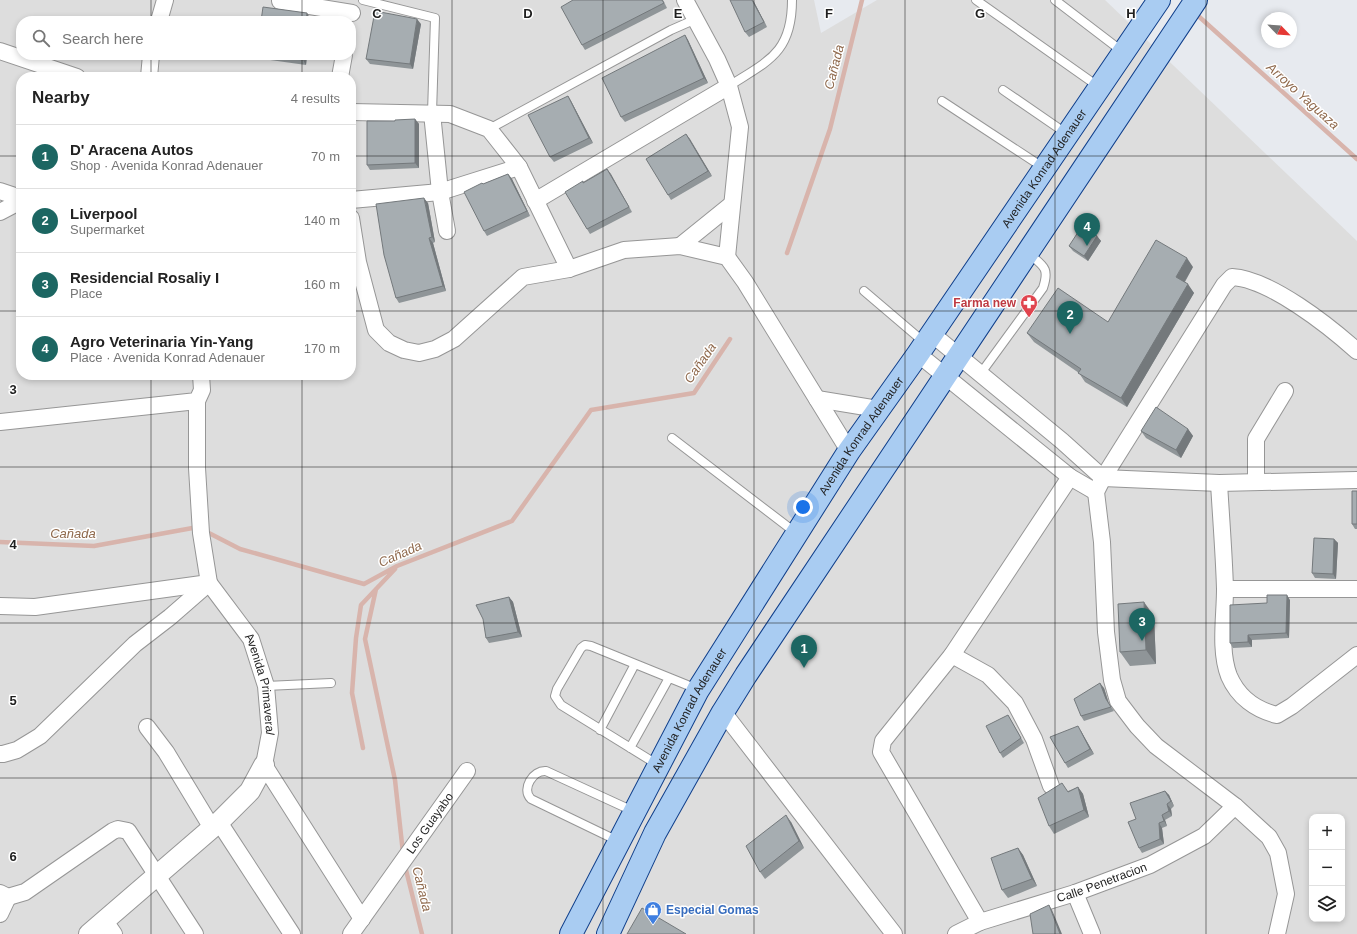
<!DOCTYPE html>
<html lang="en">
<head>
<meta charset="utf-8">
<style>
	:root { --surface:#fff; --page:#f2f2f2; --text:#222; --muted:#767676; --line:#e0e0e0; --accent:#1c6662 }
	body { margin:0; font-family:Arial,sans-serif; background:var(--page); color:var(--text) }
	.controls { position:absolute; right:12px; bottom:12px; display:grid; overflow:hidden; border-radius:8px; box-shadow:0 2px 6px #0003 }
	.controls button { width:36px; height:36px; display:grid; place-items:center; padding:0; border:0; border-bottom:1px solid var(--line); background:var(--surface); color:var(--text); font:20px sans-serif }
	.compass { position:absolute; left:1261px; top:12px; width:36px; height:36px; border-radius:50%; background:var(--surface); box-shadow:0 2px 6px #0003; rotate:115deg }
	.you { position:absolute; left:803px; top:507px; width:14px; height:14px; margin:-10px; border:3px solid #fff; border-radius:50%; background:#1a73e8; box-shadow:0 0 0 6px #1a73e833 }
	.badge { display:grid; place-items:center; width:26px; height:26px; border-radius:50%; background:var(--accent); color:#fff; font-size:13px; font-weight:700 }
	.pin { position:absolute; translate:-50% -33px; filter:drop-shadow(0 1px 2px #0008) }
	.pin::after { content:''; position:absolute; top:21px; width:14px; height:12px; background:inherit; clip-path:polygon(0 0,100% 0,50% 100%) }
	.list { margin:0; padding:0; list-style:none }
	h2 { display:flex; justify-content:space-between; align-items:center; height:52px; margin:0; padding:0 16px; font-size:17px }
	h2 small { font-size:13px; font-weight:400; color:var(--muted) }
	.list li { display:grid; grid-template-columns:26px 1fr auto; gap:12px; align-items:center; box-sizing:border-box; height:64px; padding:0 16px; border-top:1px solid var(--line) }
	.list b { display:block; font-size:15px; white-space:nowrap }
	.list p { margin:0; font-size:13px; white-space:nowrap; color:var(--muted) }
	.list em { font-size:13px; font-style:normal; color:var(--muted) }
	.icon { flex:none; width:22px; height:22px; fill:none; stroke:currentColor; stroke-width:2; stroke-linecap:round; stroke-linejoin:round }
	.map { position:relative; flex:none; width:1357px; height:934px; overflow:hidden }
	.search { position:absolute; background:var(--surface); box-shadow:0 2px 6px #0003; left:16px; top:16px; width:340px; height:44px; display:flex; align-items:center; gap:10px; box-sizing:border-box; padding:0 14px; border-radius:16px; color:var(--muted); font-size:15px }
	.panel { position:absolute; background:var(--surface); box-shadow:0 2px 6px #0003; left:16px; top:72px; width:340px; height:308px; border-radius:16px }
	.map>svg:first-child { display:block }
	.residential { fill:#ddd; fill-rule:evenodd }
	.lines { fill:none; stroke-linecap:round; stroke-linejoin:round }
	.stream { stroke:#d8b4ac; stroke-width:4.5 }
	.service-casing { stroke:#969696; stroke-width:10 }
	.minor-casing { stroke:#969696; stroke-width:18 }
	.tertiary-casing { stroke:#969696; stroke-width:22 }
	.primary-casing { stroke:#103f8b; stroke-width:24 }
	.service { stroke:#fff; stroke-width:8 }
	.minor { stroke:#fff; stroke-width:16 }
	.tertiary { stroke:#fff; stroke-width:20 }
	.primary { stroke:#a9ccf2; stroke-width:22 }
	.wall { fill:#8f9598 }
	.shaded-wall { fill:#74797c }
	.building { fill:#a6adb1; stroke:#74797c }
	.grid { fill:none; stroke:#1f1f1f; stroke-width:1; stroke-opacity:0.55 }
	.labels { text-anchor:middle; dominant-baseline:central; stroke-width:3; stroke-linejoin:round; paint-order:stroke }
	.street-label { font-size:12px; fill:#1f1f1f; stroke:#fff }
	.health-label { font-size:12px; font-weight:bold; fill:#be3a42; stroke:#fff; text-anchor:end }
	.shop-label { font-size:12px; font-weight:bold; fill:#366cbe; stroke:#fff; text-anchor:start }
	.water-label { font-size:13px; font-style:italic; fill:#8f694c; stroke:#fff }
	.grid-label { font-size:13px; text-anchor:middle; font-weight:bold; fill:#1f1f1f; stroke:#fff; stroke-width:3; stroke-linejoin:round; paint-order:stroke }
</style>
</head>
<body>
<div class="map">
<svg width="1357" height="934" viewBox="0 0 1357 934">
	<rect width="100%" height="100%" fill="#e7eaef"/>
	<!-- residential -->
	<path class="residential" d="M0 0H814L821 33 877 0H1105L1357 241V934H0ZM21 21H351V55H21ZM21 77H351V375H21ZM1312 817H1342V919H1312Z"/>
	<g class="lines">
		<!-- stream -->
		<path class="stream" d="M1195 13 1357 159
			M787 253 830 129 862 0
			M205 531 240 549 364 584 397 566 512 521 591 410 694 393 730 339
			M0 542 94 546 198 527
			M376 589 365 639 395 780 403 853
			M363 748 352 693 356 638 361 605 395 569
			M405 866 422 934"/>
		<defs>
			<path id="service" d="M363 0 435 18 432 113
				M976 0 1099 87
				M1055 0 1123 52
				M729 86C768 61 792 53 792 0
				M1003 90 1067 134
				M942 101 1044 168
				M489 129 671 30 696 19
				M864 291 925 343
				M981 373 1043 288C1050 267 1043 266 1028 253
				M672 438 796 533
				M266 686 331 683
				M600 730 635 664
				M630 748 669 678
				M658 765 561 705 555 696 557 689 581 648 585 645 591 646 697 689
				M618 841 531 799C521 789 533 770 546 771L633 811"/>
			<g id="minor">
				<path d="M685 0 717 59 729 86 740 127 727 257"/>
				<path d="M280 1 352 13"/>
				<path d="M159 21 165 0"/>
				<path d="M0 51 77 77"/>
				<path d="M149 77 151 55"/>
				<path d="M340 77 344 55"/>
				<path d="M351 112 450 114 489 129 519 167 569 269"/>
				<path d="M432 113 440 192 447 231"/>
				<path d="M0 191 21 198"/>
				<path d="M351 200 440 192 519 167"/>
				<path d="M535 201 729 86"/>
				<path d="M0 212 21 201"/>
				<path d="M351 218 358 262 376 330 389 343 404 350 419 353 435 349 454 339 523 277 569 269 624 250 680 246 727 257 745 282 849 451"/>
				<path d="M680 246 732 204"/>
				<path d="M932 334 1062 441 1103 478 1219 483 1357 480"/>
				<path d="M918 354 1070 477 1096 492"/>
				<path d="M817 399 878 409"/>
				<path d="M0 422 197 401 202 390 201 375"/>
				<path d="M1256 482V439L1285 391"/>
				<path d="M1219 483C1221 518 1224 554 1225 589 1225 617 1219 650 1229 676 1238 697 1256 710 1277 715L1292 706 1357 655"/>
				<path d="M1225 589H1357"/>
				<path id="s1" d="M0 606 35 607 209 583 251 639 266 686 270 733 264 765 362 919"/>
				<path d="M952 655 988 675 1015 703 1034 739 1051 786"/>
				<path d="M723 712 894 934"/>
				<path d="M147 727 166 752 212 828"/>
				<path d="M0 754H3L17 750 40 736 135 644 170 617 209 583 201 533 197 468V401"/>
				<path d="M219 822 292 934"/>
				<path d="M0 893 8 897 25 892 113 831 118 829 128 831 195 934"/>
				<path d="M1075 893 1092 934"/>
				<path d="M0 914 8 897"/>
				<path d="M105 921 114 934"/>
				<path d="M980 922 881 752 883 741 952 655 1070 477"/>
				<path id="s2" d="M351 934 467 771"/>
				<path id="s3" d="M956 934 980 922 1075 893 1150 865 1204 836 1235 806"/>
				<path d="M1277 934 1286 894 1278 853 1269 837 1235 806 1156 746 1137 726 1118 701 1112 680 1106 632 1102 542 1096 492 1103 478 1224 285 1232 277C1270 279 1329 326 1357 351"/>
			</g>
			<path id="tertiary" d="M89 934 219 822 250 791 264 765"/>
			<g id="primary">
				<path id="s4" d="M571 934 698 690 849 451 918 354 1159 0"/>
				<path d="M608 934 655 833 723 712 746 675 1196 0"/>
			</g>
		</defs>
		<!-- service casing -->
		<use href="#service" class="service-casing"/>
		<!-- minor casing -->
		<use href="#minor" class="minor-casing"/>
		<!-- tertiary casing -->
		<use href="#tertiary" class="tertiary-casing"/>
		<!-- primary casing -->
		<use href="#primary" class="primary-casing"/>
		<!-- service -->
		<use href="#service" class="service"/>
		<!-- minor -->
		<use href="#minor" class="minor"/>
		<!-- tertiary -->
		<use href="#tertiary" class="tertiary"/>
		<!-- primary -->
		<use href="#primary" class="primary"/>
	</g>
	<!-- wall -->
	<path class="wall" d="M663 0 667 8 585 50 582 45Z
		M753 0 767 27 749 37 745 32Z
		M421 24 413 69 370 64 366 59Z
		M685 35 688 40 708 83 625 122 621 117Z
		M260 55H307L306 65 263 59Z
		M568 96 571 101 593 143 554 162 550 157Z
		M415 119 419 124V168L370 170 367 165 395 121Z
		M686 134 712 176 671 200 668 195Z
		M607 169 632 212 590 234 587 229 583 183Z
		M508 174 512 179 530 216 487 236 484 231 483 184Z
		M428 203 435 242 433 243 446 291 399 303 396 298Z
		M1097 236 1101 241 1088 261 1073 251 1069 246Z
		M1193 267 1185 282 1194 293 1127 407 1085 382 1079 373 1034 342 1027 333 1108 322Z
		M1188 429 1193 436 1181 458 1146 438 1141 431Z
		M1357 491V529H1355L1352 524Z
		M1334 539 1338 543 1336 579 1315 578 1312 573Z
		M509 597 513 602 522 637 489 643 486 638Z
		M1290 600 1289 638 1252 640V647L1233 648 1230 643 1267 603Z
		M1154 616 1156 664 1130 666 1120 652Z
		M1104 688 1109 704 1114 711 1084 721 1081 716Z
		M1008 715 1011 720 1024 743 1003 758 1000 753Z
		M1081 731 1094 754 1068 768 1065 763Z
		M1078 787 1083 794 1089 817 1054 834 1049 826 1068 791Z
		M1165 791 1169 795 1174 806 1171 809 1172 816 1165 820 1167 826 1162 828 1164 844 1142 853 1139 848 1136 819Z
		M791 822 804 848 765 879 760 872Z
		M1018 848 1023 855 1037 886 1008 898 1002 890Z"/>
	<!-- shaded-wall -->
	<path class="shaded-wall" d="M752 0H753L767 27 764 22Z
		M307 13 310 18V21H306Z
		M417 19 421 24 413 69 410 64Z
		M685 35 688 40 708 83 704 78Z
		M303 55H307L306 65 303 60Z
		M568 96 571 101 593 143 589 138Z
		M415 119 419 124V168L415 163Z
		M686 134 690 139 712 176 708 171Z
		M607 169 611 174 632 212 629 207Z
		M508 174 512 179 530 216 527 211Z
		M424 198 428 203 435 242 432 237Z
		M1097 236 1101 241 1088 261 1084 256Z
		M429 238 433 243 446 291 443 286Z
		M1187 258 1193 267 1182 286 1176 277Z
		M1188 284 1194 293 1127 407 1121 398Z
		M1188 429 1193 436 1181 458 1176 450Z
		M1334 539 1338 543 1336 579 1333 574Z
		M1287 595 1290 600 1289 638 1286 633Z
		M509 597 513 602 522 637 518 632Z
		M1144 602 1154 616 1156 664 1146 650Z
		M1248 635 1252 640V647L1248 642Z
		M1100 683 1104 688 1109 704 1114 711 1106 699Z
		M1078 726 1081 731 1094 754 1090 749Z
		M1078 787 1083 794 1089 817 1084 810Z
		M1165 791 1169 795 1174 806Z
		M1167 804 1171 809 1172 816 1169 811Z
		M786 815 791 822 804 848 799 841Z
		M1162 815 1165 820 1167 826 1164 821Z
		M1159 823 1162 828 1164 844 1160 839Z
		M1018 848 1023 855 1037 886 1032 879Z
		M1049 905 1052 910 1062 934H1060Z"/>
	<!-- building -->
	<path class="building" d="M573 0H662L664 3 582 45 561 7Z
		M730 0H752L764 22 745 32Z
		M263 7 307 13 306 21H261Z
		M375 11 417 19 410 64 366 59Z
		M685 35 704 78 621 117 602 78Z
		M265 55H303V60Z
		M568 96 589 138 550 157 528 115Z
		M415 119V163L367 165V121H395V120Z
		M686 134 708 171 668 195 646 159Z
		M607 169 629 207 587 229 565 192 583 181V183Z
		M508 174 527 211 484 231 464 192 482 183 483 184Z
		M424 198 432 237 429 238 443 286 396 298 384 255 376 204Z
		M1082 226 1097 236 1084 256 1069 246Z
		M1156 240 1187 258 1176 277 1188 284 1121 398 1078 373 1081 369 1027 333 1058 288 1108 322Z
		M1156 407 1188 429 1176 450 1141 431Z
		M1352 491H1357V524H1352Z
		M1314 538 1334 539 1333 574 1312 573Z
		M1267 595H1287L1286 633 1248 635V642L1230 643V605L1267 603Z
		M509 597 518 632 486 638 483 619 476 605Z
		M1144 602 1146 650 1120 652 1118 604Z
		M1100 683 1106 699 1111 707 1081 716 1074 699Z
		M1008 715 1021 738 1000 753 986 726Z
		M1078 726 1090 749 1065 763 1050 737Z
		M1062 783 1068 792 1078 787 1084 810 1049 826 1038 798Z
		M1165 791 1171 801 1167 804 1169 811 1162 815 1164 821 1159 823 1160 839 1139 848 1128 822 1136 819 1130 803Z
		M786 815 799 841 760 872 746 846Z
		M1018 848 1032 879 1002 890 991 858Z
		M1049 905 1060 934H1033L1030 914Z
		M642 908 686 934H627Z"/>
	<!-- grid -->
	<path class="grid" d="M151 0V21M302 0V21M452 0V934M603 0V934M754 0V934M905 0V934M1055 0V934M1206 0V934M151 55V77M302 55V77M0 156H21M351 156H1357M0 311H21M351 311H1357M151 375V934M302 375V934M0 467H1357M0 623H1357M0 778H1357"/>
	<!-- icons -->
	<defs>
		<symbol id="pharmacy-pin" viewBox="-11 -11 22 30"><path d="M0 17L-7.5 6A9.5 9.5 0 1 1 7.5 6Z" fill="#e0444e" stroke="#fff"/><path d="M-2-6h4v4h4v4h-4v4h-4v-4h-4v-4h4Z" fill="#fff"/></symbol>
		<symbol id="shop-pin" viewBox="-11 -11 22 30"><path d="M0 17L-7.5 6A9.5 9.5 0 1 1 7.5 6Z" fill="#3f7fe0" stroke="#fff"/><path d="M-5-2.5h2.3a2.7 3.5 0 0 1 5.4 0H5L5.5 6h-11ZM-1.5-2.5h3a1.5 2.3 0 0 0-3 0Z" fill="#fff"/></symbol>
	</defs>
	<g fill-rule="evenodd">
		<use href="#pharmacy-pin" x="1019" y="293" width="20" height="27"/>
		<use href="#shop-pin" x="643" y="900" width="20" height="27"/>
	</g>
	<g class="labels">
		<!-- street labels -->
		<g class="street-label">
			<text stroke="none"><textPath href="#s4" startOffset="901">Avenida Konrad Adenauer</textPath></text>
			<text stroke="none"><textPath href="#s4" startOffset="577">Avenida Konrad Adenauer</textPath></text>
			<text stroke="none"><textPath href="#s1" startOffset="327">Avenida Primaveral</textPath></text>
			<text stroke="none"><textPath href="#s4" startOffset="253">Avenida Konrad Adenauer</textPath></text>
			<text stroke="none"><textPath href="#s2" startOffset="136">Los Guayabo</textPath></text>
			<text stroke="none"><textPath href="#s3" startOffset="155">Calle Penetracion</textPath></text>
		</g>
		<!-- health labels -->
		<g class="health-label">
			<text x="1016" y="303">Farma new</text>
		</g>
		<!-- shop labels -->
		<g class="shop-label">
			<text x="666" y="910">Especial Gomas</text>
		</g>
		<!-- water labels -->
		<g class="water-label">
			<text transform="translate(834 67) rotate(-76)">Cañada</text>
			<text transform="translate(1303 96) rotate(42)">Arroyo Yaguaza</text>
			<text transform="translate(700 363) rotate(-55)">Cañada</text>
			<text x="73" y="533">Cañada</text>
			<text transform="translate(400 554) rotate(-24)">Cañada</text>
			<text transform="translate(422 889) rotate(76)">Cañada</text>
		</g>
	</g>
	<g class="grid-label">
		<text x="377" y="18">C</text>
		<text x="528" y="18">D</text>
		<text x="678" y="18">E</text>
		<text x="829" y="18">F</text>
		<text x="980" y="18">G</text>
		<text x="1131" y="18">H</text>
		<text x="13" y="394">3</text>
		<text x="13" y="549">4</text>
		<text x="13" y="705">5</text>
		<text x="13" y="861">6</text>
	</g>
</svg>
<div class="controls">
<button>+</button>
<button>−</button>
<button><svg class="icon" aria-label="layers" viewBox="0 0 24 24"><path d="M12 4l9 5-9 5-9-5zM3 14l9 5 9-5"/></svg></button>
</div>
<svg class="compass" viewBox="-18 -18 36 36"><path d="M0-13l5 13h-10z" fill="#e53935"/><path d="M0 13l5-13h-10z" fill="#767676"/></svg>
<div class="you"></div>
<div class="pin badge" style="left:804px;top:668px">1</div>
<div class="pin badge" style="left:1070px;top:334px">2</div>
<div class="pin badge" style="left:1142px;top:641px">3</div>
<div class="pin badge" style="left:1087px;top:246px">4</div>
<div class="search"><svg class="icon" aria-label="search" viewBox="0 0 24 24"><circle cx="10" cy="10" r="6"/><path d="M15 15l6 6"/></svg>Search here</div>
<section class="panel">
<h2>Nearby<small>4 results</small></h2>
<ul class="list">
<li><span class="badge">1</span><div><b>D' Aracena Autos</b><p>Shop · Avenida Konrad Adenauer</p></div><em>70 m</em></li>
<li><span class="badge">2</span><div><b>Liverpool</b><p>Supermarket</p></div><em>140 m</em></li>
<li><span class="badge">3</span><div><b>Residencial Rosaliy I</b><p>Place</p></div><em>160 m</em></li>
<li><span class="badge">4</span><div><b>Agro Veterinaria Yin-Yang</b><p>Place · Avenida Konrad Adenauer</p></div><em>170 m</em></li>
</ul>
</section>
</div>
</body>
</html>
